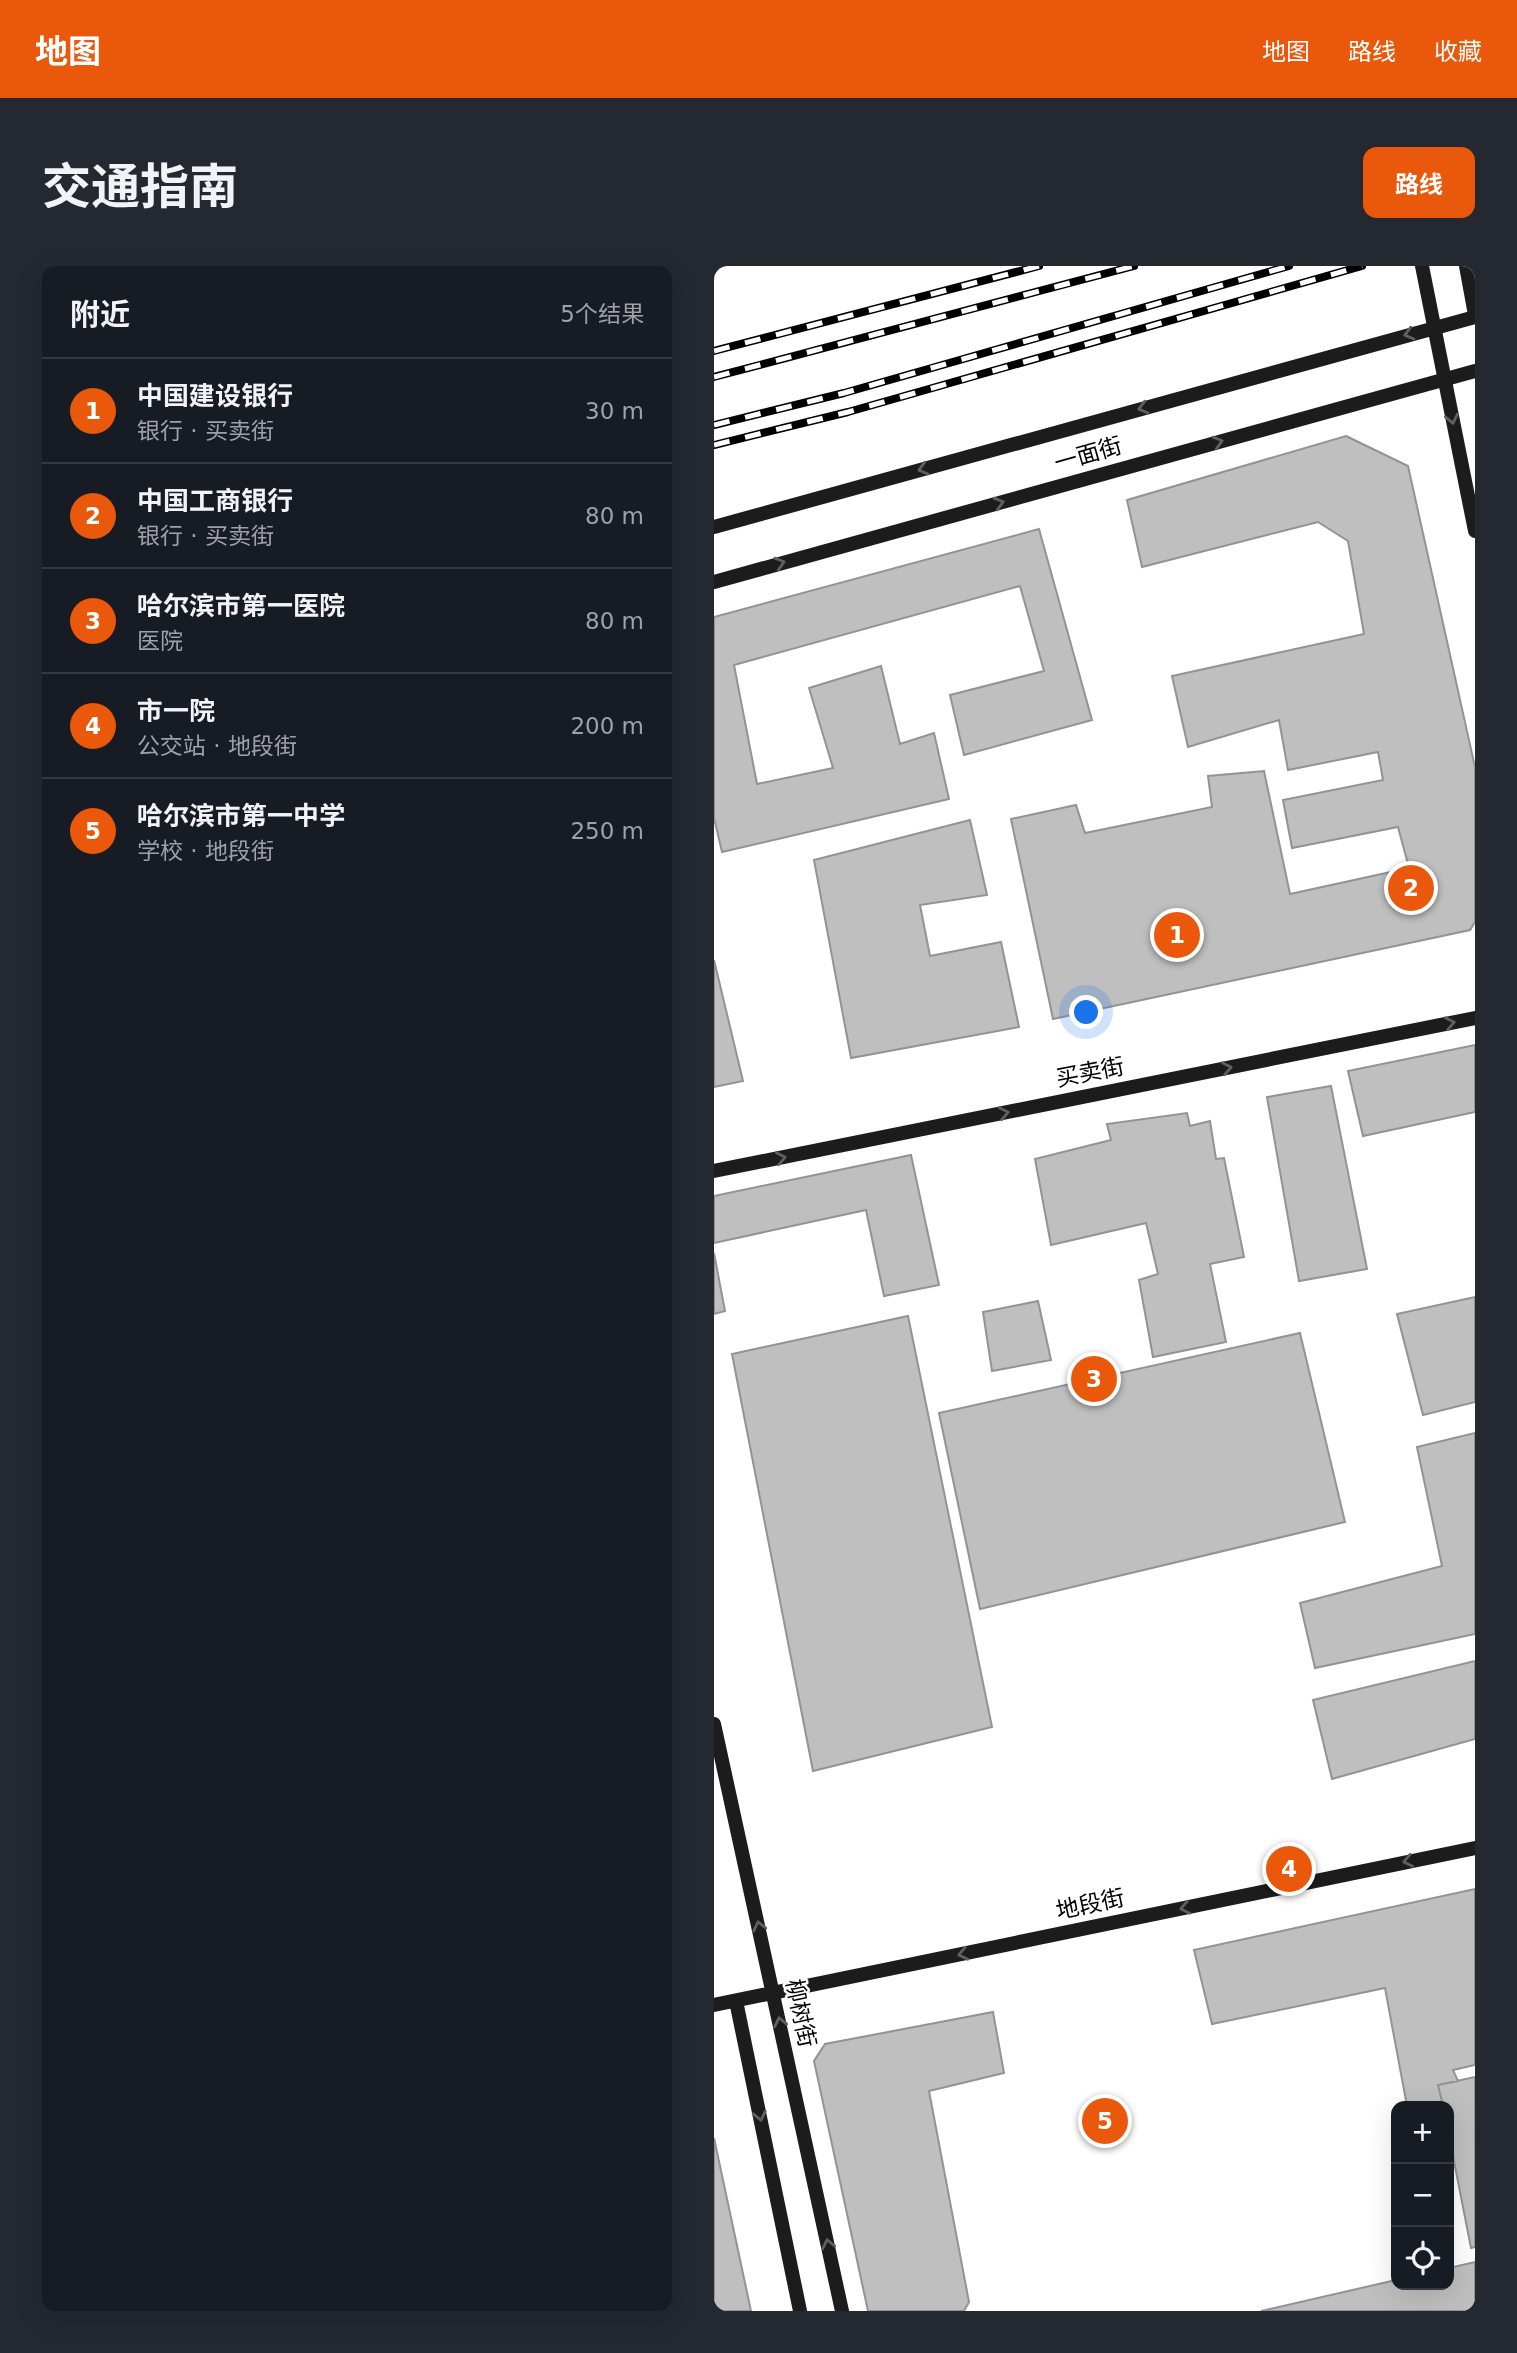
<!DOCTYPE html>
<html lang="zh">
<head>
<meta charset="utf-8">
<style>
	:root { --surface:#171b24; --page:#242831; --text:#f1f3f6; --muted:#9ea1a6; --line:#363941; --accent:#ea580c }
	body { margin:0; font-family:"DejaVu Sans","Noto Sans SC",sans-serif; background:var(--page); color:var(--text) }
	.controls { position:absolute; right:21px; bottom:21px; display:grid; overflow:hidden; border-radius:14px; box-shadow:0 7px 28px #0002 }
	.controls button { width:63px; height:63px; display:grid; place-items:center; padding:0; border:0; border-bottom:2px solid var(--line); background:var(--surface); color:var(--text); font:35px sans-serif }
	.you { position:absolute; left:373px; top:747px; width:24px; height:24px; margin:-18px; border:5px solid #fff; border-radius:50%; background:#1a73e8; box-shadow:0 0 0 10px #1a73e833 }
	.badge { display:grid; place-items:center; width:46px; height:46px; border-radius:50%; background:var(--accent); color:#fff; font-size:23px; font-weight:700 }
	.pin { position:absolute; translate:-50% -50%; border:4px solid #fff; box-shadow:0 2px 7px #0006 }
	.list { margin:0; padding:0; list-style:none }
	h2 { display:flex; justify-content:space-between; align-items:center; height:91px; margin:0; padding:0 28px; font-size:30px }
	h2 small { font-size:23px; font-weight:400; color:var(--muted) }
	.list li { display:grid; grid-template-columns:46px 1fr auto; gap:21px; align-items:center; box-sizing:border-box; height:105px; padding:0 28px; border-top:2px solid var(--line) }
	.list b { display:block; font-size:26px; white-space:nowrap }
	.list p { margin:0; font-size:23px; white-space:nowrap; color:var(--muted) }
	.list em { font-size:23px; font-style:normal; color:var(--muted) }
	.icon { flex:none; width:38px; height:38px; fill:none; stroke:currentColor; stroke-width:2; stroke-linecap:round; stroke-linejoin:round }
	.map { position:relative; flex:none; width:761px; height:2045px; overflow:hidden; border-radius:14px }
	header { display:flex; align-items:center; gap:42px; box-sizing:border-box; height:98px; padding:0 35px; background:var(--accent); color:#fff }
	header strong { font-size:33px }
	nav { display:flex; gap:38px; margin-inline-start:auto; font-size:24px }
	.intro { display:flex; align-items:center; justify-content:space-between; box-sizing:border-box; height:168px; padding:0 42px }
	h1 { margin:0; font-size:49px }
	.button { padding:18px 32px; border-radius:14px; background:var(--accent); color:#fff; font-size:24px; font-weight:700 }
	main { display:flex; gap:42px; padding:0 42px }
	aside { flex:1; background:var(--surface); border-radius:14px; box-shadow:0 7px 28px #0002 }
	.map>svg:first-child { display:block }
	.building { fill:#bfbfbf; stroke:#939393; stroke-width:2 }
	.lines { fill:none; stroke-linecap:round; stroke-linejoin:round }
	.secondary { stroke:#1c1c1c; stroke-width:14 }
	.rail-casing { stroke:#000; stroke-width:8 }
	.rail { stroke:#fff; stroke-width:5; stroke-dasharray:16; stroke-linecap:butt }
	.oneway { stroke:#606060 }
	.labels { text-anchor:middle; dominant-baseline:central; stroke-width:5; stroke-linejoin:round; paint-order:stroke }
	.street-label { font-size:23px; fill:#000; stroke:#fff }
</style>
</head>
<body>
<header>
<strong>地图</strong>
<nav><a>地图</a><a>路线</a><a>收藏</a></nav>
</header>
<div class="intro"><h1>交通指南</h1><a class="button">路线</a></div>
<main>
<aside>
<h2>附近<small>5个结果</small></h2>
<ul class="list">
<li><span class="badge">1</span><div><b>中国建设银行</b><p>银行 · 买卖街</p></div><em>30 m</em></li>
<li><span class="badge">2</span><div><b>中国工商银行</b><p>银行 · 买卖街</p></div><em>80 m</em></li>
<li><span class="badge">3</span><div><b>哈尔滨市第一医院</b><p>医院</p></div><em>80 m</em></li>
<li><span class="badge">4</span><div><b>市一院</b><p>公交站 · 地段街</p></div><em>200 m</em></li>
<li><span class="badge">5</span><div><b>哈尔滨市第一中学</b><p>学校 · 地段街</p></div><em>250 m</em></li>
</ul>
</aside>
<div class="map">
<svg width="761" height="2045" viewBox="0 0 761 2045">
	<rect width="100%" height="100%" fill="#fff"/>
	<!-- building -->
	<path class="building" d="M632 170 694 200 761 501V656L756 664 339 753 297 553 362 539 371 567 498 541 494 510 550 505 576 628 695 602 684 561 578 582 569 534 669 514 664 486 574 504 565 454 474 481 458 410 650 368 634 275 604 256 428 301 413 234Z
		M325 263 378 454 250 489 236 429 330 405 306 320 20 399 43 518 119 502 95 422 167 400 186 478 220 467 235 533 8 586 0 552V351Z
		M256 554 273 629 206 639 216 690 287 676 305 761 137 792 100 594Z
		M0 694 29 815 0 821Z
		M761 779V846L649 870 634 805Z
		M617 820 653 1003 585 1015 553 831Z
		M473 847 476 860 496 855 502 893 510 892 530 991 496 998 512 1076 439 1091 425 1014 444 1008 432 957 337 979 321 893 397 874 393 858Z
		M197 889 225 1019 170 1030 152 944 0 977V930Z
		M0 987 11 1045 0 1048Z
		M761 1031V1136L709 1149 683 1048Z
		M324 1035 337 1094 278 1105 269 1046Z
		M194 1050 278 1461 99 1505 18 1088Z
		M586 1067 631 1256 266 1343 225 1147Z
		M761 1167V1368L601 1402 586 1337 728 1300 703 1181Z
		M761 1395V1473L618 1513 599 1434Z
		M761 1623V1799L739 1804 744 1815 724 1819 729 1840H693L671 1722 498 1758 480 1684Z
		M279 1746 290 1807 215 1825 255 2036 250 2045H154L100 1795 111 1778Z
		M761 1811V1981L757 1982 735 1870V1840H729L724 1819Z
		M0 1872 37 2045H0Z
		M761 1996V2045H547L682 2014V2019H735V2002Z"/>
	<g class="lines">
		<!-- secondary -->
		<path class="secondary" d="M708 0 761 265
			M752 0 761 49
			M0 261 761 51
			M0 316 761 105
			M0 905 761 752
			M0 1458 128 2045
			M22 1735 86 2045
			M0 1739 761 1582"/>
		<defs>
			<path id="rail" d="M0 85 325 0
				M0 111 420 0
				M0 159 130 127 575 0
				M0 179 134 146 648 0"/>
		</defs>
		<!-- rail casing -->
		<use href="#rail" class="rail-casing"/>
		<!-- rail -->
		<use href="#rail" class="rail"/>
	</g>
	<!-- one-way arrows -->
	<defs><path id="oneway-chevron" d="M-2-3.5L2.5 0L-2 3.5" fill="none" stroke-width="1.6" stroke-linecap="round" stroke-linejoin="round" transform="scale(1.75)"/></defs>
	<g class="oneway">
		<use href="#oneway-chevron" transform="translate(695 68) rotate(165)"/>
		<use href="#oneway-chevron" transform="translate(429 142) rotate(165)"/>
		<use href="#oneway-chevron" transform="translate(738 153) rotate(78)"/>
		<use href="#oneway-chevron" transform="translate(504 176) rotate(-16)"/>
		<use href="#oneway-chevron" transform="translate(209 203) rotate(165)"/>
		<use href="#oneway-chevron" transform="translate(285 237) rotate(-16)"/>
		<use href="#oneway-chevron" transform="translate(66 297) rotate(-16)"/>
		<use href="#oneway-chevron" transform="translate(736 757) rotate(-11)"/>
		<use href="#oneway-chevron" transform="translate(513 802) rotate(-11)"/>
		<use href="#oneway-chevron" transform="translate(290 847) rotate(-11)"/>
		<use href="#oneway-chevron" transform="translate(67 892) rotate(-11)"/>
		<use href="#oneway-chevron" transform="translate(694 1595) rotate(168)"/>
		<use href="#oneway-chevron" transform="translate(471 1642) rotate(168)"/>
		<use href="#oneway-chevron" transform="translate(45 1660) rotate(-103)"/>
		<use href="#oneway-chevron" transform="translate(249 1688) rotate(168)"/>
		<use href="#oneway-chevron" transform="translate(66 1756) rotate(-102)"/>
		<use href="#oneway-chevron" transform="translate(46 1850) rotate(78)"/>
		<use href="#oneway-chevron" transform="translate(114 1978) rotate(-102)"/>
	</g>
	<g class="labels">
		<!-- street labels -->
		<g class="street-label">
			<text transform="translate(374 188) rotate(-16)">一面街</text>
			<text transform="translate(376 806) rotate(-11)">买卖街</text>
			<text transform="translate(376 1638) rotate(-12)">地段街</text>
			<text transform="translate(87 1747) rotate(78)">柳树街</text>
		</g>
	</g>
</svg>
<div class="controls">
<button>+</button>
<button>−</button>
<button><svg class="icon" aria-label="locate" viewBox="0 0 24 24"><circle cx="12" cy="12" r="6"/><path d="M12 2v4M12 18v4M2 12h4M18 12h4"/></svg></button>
</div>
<div class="you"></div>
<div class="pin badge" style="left:463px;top:669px">1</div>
<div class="pin badge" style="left:697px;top:622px">2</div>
<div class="pin badge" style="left:380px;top:1113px">3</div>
<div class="pin badge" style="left:575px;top:1603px">4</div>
<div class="pin badge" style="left:391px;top:1855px">5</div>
</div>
</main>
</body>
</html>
